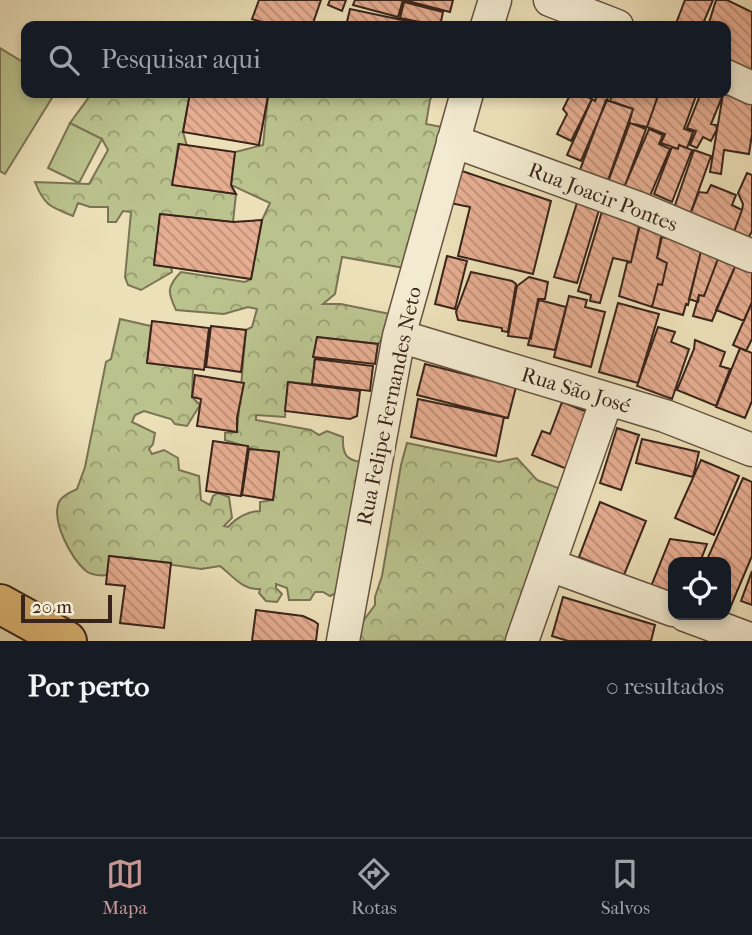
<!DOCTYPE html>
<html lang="pt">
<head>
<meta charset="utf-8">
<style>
	:root { --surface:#171b24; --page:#20242c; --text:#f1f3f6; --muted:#9ea1a6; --line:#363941; --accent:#c59692 }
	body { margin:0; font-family:"IM FELL French Canon",serif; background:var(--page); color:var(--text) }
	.controls { position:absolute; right:21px; bottom:21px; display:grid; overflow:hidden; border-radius:14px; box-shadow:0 4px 10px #0003 }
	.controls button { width:63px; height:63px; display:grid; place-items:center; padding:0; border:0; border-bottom:2px solid var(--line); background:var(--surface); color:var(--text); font:35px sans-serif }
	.scale { position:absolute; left:21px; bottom:18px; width:91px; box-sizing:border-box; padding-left:7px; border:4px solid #39241b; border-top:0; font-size:19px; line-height:24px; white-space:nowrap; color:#39241b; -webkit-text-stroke:5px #f3ebd1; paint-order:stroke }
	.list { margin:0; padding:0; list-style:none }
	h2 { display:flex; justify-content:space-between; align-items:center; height:91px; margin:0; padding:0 28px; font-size:30px }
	h2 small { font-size:23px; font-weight:400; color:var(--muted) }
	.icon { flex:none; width:38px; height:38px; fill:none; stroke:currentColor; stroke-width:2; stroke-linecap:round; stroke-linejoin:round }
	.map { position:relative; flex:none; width:752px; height:641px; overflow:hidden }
	.search { position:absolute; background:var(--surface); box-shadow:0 4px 10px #0003; left:21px; right:21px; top:21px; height:77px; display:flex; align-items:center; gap:18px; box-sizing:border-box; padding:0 24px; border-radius:14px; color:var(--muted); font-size:26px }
	.sheet { height:196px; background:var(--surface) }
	nav { display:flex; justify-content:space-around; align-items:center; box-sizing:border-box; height:98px; border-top:2px solid var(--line); background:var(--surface); font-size:19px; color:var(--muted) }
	nav a { display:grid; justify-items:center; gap:4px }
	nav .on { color:var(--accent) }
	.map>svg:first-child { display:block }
	.forest { fill:url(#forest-crowns); stroke:#7a7354; stroke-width:2 }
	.park { fill:#bac28d; stroke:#7a7354; stroke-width:2 }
	.building { fill:url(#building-back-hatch); stroke:#39241b; stroke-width:2 }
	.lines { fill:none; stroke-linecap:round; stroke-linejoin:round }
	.street-casing { stroke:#665342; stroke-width:35 }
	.primary-casing { stroke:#39241b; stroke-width:42 }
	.street { stroke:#f3ebd1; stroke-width:32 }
	.primary { stroke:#e6c07c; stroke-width:38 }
	.labels { text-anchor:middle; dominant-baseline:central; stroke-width:7; stroke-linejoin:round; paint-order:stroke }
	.street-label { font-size:21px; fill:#39241b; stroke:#f3ebd1 }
</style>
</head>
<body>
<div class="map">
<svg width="752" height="641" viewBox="0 0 752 641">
	<defs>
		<pattern id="forest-crowns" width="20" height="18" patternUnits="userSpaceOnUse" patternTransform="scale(1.75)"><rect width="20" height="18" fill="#bac28d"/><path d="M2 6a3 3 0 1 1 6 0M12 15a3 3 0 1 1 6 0" fill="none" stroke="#989d72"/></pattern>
		<pattern id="building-back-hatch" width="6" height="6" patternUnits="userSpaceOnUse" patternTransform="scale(1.75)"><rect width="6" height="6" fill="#e6ad91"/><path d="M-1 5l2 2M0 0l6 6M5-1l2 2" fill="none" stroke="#bb8d76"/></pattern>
	</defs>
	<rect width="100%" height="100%" fill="#ece0b8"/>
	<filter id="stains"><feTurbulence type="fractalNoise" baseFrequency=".00286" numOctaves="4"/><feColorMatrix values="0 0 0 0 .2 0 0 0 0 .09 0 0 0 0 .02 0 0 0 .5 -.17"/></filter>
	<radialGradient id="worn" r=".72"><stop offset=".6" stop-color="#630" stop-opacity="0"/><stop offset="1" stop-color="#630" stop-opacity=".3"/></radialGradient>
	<!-- forest -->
	<path class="forest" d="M92 93H190L183 132 187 146 178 144 173 185 236 194 233 222 160 214 154 265 171 267 172 272 141 290 128 285 125 277 131 212 123 211 116 222H108V207H90L78 203 73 216C50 207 44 205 35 182L89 184 108 150 102 139 93 138 70 123Z
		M247 93H434L430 100 426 124 442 127 416 270 342 257 335 294 323 304H341L390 314 385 336 378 344 317 337 312 384 288 382 285 417 256 415V420L311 430 319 435 327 431 343 437C342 457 348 461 367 463L338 592 330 596 323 592H315L310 600H289L287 588 276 584V588L282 594 277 602 266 601 259 593 260 589C242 590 233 576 220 566L201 569 110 556 107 575C101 576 91 575 86 571 71 558 51 521 59 502 62 495 71 492 77 489L85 467 106 362 111 359 120 319 151 326 147 363 193 369 192 397 200 405 187 426 175 424 171 419 144 411 135 415 132 422 155 433 153 444 149 449 152 454 164 450 178 458 179 470 199 476 201 500 210 505 213 496 218 493 229 497 232 518 224 526 228 527C236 518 248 511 260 511V502L273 500 279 453 257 450 225 440V433L237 432 246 330 252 327 257 309 248 307 224 314 176 310C168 293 166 287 181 272L245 282 251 279 262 220 270 203 231 185 235 152 263 145 268 97Z
		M407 443 499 462 517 458 537 480 566 491 520 641H354L361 624 375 605V597L382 576 401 465Z"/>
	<!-- park -->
	<path class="park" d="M0 48 26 64V93H55L5 174 0 171Z
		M70 123 102 139 79 183 48 168Z"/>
	<!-- building -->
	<path class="building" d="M259 0H321L312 26H274L252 19Z
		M330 0H346L342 11 328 5Z
		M355 0H403L398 17 353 5Z
		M404 0H453L450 12Z
		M685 0H713L702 26H675Z
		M716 0H727L752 12V76L726 63V26H708Z
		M404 2 443 12 440 26 400 18Z
		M350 9 426 25 346 26Z
		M190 93H247L268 96 259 145 183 132Z
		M571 93H579L592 99 571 141 557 134 567 114 563 109Z
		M598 93H610L581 161 567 155 592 99 595 101Z
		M613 93H659L647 127 629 123 633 109 610 101Z
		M659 93H697L684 129 693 132 687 148 679 145 678 149 661 143 665 134 647 127Z
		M701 93H711L722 97 711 124 716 125 717 129 711 141 703 137 697 148 690 145 696 131 687 128Z
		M723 94 752 98V134L749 154 724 150 721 174 710 172Z
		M606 100 633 109 608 180 580 170Z
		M630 123 646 129 621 196 605 190Z
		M649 129 663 135 659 144 670 149 647 203 622 192Z
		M179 144 235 152 231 185 236 194 172 185Z
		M679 145 692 150 672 202 654 194 672 147 678 149Z
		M694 150 711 156 688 220 672 214Z
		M459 170 551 201 533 274 458 256 470 207 450 203Z
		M747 173 752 175V231L748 239 734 232 742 210 743 204 738 193Z
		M711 185 736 195 732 205 742 210 732 237 688 220 699 192 707 193Z
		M580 193 602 200 577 283 554 277Z
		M603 208 641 221 631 262 613 258 600 303 590 301 591 295 578 291Z
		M160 214 233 222 262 220 251 279 154 265Z
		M639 227 662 232 657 258 667 263 662 285 658 284 652 307 619 296 627 263 631 262Z
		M662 237 702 247 688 305 686 304 683 315 652 307 658 284 662 285 667 263 657 258Z
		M701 251 719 256 704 296 699 295 698 302 689 299Z
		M447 256 467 261 455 309 435 304Z
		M719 256 737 262 712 321 693 316 699 295 704 296Z
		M737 262 752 268V302L744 321 716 310Z
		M471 272 512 281 516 284 508 332 502 331V328L458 320 456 312Z
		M529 277 548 282 545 299H538L531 339 508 336 517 286Z
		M569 296 587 300 585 307 605 312 591 367 554 357Z
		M539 300 566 307 555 350 528 345Z
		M752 302V339L746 351 733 345Z
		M618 303 659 314 638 383 599 372Z
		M152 321 209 328 204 370 147 363Z
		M211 326 246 330 241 372 206 367Z
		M658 327 675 332 671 342 689 349 672 399 637 386Z
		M317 337 378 344 375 364 313 357Z
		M695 340 725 352 720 366 730 369 716 406 677 390 694 349Z
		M740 348 752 353V401L745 418 716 407Z
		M315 359 373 366 370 391 312 384Z
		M425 364 516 387 508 418 417 395Z
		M195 375 244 383 237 418V432L197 426 201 399 192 397Z
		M288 382 360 391 357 416 350 419 285 411Z
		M418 399 504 417 496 456 411 437Z
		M562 402 595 415 572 471 532 455 542 431 550 434Z
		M617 428 639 435 621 490 600 483Z
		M642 439 699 452 693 477 636 463Z
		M213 441 248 446 241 496 206 491Z
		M249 449 279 452 273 500 242 495Z
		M701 460 739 476 714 535 675 518Z
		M743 478 752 482V556L730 608 726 607V562H706Z
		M600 502 646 521 624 575 579 557Z
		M670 539 707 544 700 562H673V598L650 589Z
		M109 556 171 563 164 628 120 623 125 586 106 584Z
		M752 571V605L741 601Z
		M563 597 655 625 651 641H568L552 636Z
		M256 610 303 616 314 621 318 624 316 641H252Z"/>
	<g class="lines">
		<defs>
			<path id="street" d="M550 0 617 26
				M487 26 495 0
				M726 76 752 88
				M453 141 638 208 752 256
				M399 336 665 416 752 450
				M550 565 673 610
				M685 615 752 640
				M343 641 399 336 467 93
				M522 641 607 399"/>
			<path id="primary" d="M0 604 67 641"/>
		</defs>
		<!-- street casing -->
		<use href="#street" class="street-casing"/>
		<!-- primary casing -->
		<use href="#primary" class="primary-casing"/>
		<!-- street -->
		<use href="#street" class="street"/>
		<!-- primary -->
		<use href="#primary" class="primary"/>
	</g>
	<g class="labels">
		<!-- street labels -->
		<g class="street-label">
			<text transform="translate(603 197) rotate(21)">Rua Joacir Pontes</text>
			<text transform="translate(576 390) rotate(17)">Rua São José</text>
			<text transform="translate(389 406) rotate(-78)">Rua Felipe Fernandes Neto</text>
		</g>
	</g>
	<rect width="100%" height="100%" filter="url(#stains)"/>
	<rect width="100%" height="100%" fill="url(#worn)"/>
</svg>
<div class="controls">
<button><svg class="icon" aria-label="locate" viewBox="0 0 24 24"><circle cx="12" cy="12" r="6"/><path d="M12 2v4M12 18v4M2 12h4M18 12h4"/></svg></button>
</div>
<div class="scale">20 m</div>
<div class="search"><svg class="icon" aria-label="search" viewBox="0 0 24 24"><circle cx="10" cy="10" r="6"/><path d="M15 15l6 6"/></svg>Pesquisar aqui</div>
</div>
<section class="sheet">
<h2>Por perto<small>0 resultados</small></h2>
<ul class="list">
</ul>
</section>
<nav>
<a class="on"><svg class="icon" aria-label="map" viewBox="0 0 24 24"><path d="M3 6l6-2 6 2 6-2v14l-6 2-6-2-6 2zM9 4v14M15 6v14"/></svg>Mapa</a>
<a><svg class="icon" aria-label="directions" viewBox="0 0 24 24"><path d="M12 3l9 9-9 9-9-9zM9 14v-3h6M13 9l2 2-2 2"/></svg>Rotas</a>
<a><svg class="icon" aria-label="saved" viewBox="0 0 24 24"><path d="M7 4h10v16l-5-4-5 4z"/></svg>Salvos</a>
</nav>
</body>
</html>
